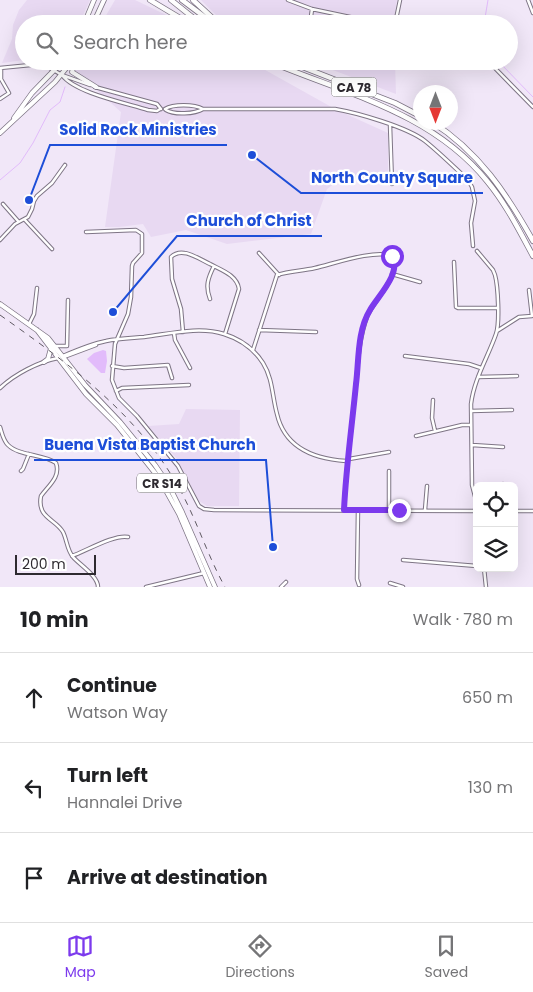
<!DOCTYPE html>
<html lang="en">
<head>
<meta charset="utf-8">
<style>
	:root { --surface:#fff; --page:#f2f2f2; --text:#202124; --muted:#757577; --line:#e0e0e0; --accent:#7c3aed }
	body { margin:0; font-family:Poppins,sans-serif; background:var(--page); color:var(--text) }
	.controls { position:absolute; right:15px; bottom:15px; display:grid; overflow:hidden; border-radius:8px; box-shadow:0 5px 20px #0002 }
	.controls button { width:45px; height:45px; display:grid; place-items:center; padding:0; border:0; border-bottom:1px solid var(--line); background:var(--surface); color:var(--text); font:25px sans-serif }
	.compass { position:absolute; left:413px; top:85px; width:45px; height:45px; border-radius:50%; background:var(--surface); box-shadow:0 5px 20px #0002; rotate:180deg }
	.scale { position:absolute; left:15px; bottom:12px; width:81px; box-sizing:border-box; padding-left:5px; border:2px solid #2e2a30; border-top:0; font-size:14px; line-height:18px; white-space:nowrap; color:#2e2a30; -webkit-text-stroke:4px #fff; paint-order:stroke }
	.stop { position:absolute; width:15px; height:15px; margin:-11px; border:4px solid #7c3aed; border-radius:50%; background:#fff }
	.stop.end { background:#7c3aed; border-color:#fff; box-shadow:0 1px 5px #0008 }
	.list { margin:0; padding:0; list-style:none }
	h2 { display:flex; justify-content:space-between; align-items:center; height:65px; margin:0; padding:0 20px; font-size:21px }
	h2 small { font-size:16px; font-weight:400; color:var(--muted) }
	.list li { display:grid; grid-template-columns:32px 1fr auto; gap:15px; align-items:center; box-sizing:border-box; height:90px; padding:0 20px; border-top:1px solid var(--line) }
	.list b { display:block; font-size:19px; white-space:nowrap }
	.list p { margin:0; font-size:16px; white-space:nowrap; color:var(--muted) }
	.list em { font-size:16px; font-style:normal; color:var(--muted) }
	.icon { flex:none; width:28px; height:28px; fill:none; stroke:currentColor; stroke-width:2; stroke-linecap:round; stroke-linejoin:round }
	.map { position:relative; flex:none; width:533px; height:587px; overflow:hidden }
	.search { position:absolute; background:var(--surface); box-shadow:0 5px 20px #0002; left:15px; right:15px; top:15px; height:55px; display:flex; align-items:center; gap:12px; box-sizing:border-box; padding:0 18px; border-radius:28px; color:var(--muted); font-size:19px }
	.sheet { height:335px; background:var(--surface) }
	nav { display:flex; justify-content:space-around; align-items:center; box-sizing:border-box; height:70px; border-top:1px solid var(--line); background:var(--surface); font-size:14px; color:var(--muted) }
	nav a { display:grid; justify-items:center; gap:2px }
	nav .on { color:var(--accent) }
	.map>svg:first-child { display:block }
	.built { fill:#e8d9f2 }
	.water { fill:#e2bbfb }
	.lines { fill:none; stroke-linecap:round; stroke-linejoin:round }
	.stream { stroke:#e2bbfb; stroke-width:1 }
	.minor-casing { stroke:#7e7585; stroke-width:4.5 }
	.major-casing { stroke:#7e7585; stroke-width:5.5 }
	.highway-casing { stroke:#7e7585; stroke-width:6 }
	.minor { stroke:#fff; stroke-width:2.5 }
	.major { stroke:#fff; stroke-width:4 }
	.highway { stroke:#fff; stroke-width:4.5 }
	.rail { stroke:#5f5962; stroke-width:1; stroke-dasharray:6 6; stroke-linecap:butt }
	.route { stroke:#7c3aed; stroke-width:6 }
	.labels { text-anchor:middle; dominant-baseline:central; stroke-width:4.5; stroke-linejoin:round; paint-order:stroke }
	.shield { fill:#fff; stroke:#6d6a6e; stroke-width:1 }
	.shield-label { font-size:12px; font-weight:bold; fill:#2e2a30 }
	.leader { fill:none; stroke:#1d4ed8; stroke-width:2 }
	.callout-dot { fill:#1d4ed8; stroke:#fff; stroke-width:2 }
	.callout-label { font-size:15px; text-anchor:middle; font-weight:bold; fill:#1d4ed8; stroke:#fff; stroke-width:4.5; stroke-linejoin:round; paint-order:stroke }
</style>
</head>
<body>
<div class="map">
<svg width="533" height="587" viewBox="0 0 533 587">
	<rect width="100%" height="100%" fill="#f1e7f8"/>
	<!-- built -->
	<path class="built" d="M27 0H90L79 24H24V60L2 63 12 39 13 25 19 10Z
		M115 0H135L185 24H101Z
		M201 0H397L393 24H231L216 15Z
		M79 61H249L335 109 388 133V179L342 178 327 189 311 234 227 244 186 230 151 237 143 224 119 227H105L121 112 74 70Z
		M309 61H395L396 94Z
		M186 409 240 410 239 506H207L199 501 177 459 148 426 179 424Z"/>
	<!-- water -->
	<path class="water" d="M103 350 106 351 107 361 105 373H101L87 359 94 353Z"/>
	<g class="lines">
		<!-- stream -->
		<path class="stream" d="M484 24 488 0
			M498 61 533 97
			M0 180 20 163 33 143 50 110 60 102 65 87"/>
		<defs>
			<path id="minor" d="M288 0 312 9 383 24
				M528 0 533 13
				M310 24 312 9
				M395 24 400 0
				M488 61 533 107
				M0 68 41 64 48 67 62 75 90 85
				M62 75C75 93 126 103 148 110L157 111 160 109
				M95 87 157 104 161 109
				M0 99 9 93 1 79V68
				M165 109C173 104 194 104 203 109H335C358 113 407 127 425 141 440 153 454 167 468 180L472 187 475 201 471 223 473 246
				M166 110C174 115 195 114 203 109
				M390 125 392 184
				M3 204 18 221
				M25 220 52 249
				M86 232 136 230 142 234V253L133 263 132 266 131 297 128 314 115 344 112 380 119 398 137 416 178 466 199 506 204 509 214 510 477 511
				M0 240 15 224 28 217 32 209 34 201 37 196 52 183 65 165
				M259 253 279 275
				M454 262 456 307 458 308H497
				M392 274 420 282
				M210 299C205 286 208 278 214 266
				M29 324 34 314 37 288
				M259 330 316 332
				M497 331 519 317 532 316 529 290
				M183 332 181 309 172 279 171 257C182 246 199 259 210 264 221 270 237 275 239 289L225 334
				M174 333 175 340 190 368
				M56 346H67L68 300
				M253 350 277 275C290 271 302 271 315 268 333 264 375 249 392 256 403 275 373 300 367 317 359 339 358 362 356 384 352 426 346 467 344 510
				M63 356C77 350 91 344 106 341 118 338 132 338 144 337 169 334 199 326 224 334 240 339 254 349 263 363 273 379 272 396 277 414 285 449 315 459 346 461L349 459 389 452
				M405 356 469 364 481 368
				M64 357 96 345
				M112 366 124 368 168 365 172 378
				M478 377 517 376
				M0 388C15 374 38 362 58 358
				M116 391 122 388 189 385
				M433 400 432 418 435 431
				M471 411 512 410
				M0 427C2 433 3 440 8 445 19 456 44 454 56 463 61 477 48 486 41 496 40 501 40 507 43 512 48 520 58 523 63 532 67 540 67 550 73 557 80 565 98 576 98 587
				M416 436 462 425H471
				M472 445 503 447
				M21 471 23 469 29 454
				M503 486V484
				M477 504 472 485 471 404C474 379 488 357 496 334 500 323 498 286 495 275L493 270 477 251
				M358 510 357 579 359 585
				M389 510V471
				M425 510 427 486
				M514 511H533
				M72 556C86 551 115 534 128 537
				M403 560 477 566
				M484 568 486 587
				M390 583 403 587
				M146 587 204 573
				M281 587 286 582"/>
			<path id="major" d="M84 24 94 0
				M93 24 104 0
				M75 61 72 72 96 87
				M14 118 32 93 63 61
				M0 133 55 82 72 61
				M0 304 48 338 85 385 120 422 155 465 168 484 182 512 215 587
				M37 330 86 394 117 425 159 478 179 514 210 587
				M44 362 48 359 51 348"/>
			<path id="highway" d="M150 0 190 24
				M171 0 201 24
				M182 0 214 24
				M193 0 219 24
				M268 61C346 94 431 112 487 181 506 204 519 230 533 256
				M287 61 395 103 420 116
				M432 122C478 151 507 194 533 241"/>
		</defs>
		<!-- minor casing -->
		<use href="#minor" class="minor-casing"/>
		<!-- major casing -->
		<use href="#major" class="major-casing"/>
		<!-- highway casing -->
		<use href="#highway" class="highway-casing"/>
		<!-- minor -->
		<use href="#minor" class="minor"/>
		<!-- major -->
		<use href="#major" class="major"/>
		<!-- highway -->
		<use href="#highway" class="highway"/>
		<!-- rail -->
		<path class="rail" d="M0 315C65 361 133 410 175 481 195 514 206 553 225 587"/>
	</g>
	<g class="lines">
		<!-- route -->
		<path class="route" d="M392 256C402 273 378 296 370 310 357 331 359 361 356 384 352 426 346 467 344 510H399"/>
	</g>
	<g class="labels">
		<!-- shield labels -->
		<g class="shield">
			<rect x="331.5" y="77.5" width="45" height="19" rx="4"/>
			<rect x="137" y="473.5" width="50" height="19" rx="4"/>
		</g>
		<g class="shield-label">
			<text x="354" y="87">CA 78</text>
			<text x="162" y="483">CR S14</text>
		</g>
	</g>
	<!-- callouts -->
	<path class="leader" d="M29 200L50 145H227M252 155L301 193H483M113 312L177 236H322M273 547L266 460H34"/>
	<g class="callout-dot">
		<circle cx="29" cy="200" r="5"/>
		<circle cx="252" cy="155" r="5"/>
		<circle cx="113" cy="312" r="5"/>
		<circle cx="273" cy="547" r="5"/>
	</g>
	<g class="callout-label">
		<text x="138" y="135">Solid Rock Ministries</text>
		<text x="392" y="183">North County Square</text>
		<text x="249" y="226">Church of Christ</text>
		<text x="150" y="450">Buena Vista Baptist Church</text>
	</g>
</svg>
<div class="controls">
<button><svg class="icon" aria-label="locate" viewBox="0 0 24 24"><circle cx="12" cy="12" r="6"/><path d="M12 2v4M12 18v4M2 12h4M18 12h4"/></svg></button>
<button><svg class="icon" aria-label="layers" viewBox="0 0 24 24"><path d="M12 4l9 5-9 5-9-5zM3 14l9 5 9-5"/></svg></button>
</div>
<svg class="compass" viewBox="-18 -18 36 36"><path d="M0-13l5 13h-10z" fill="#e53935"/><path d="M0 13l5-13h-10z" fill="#757577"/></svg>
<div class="scale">200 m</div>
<div class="stop" style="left:392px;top:256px"></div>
<div class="stop end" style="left:399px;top:510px"></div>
<div class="search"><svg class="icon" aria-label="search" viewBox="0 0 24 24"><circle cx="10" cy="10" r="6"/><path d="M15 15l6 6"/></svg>Search here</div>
</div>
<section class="sheet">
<h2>10 min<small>Walk · 780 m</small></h2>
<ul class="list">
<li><svg class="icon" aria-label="ahead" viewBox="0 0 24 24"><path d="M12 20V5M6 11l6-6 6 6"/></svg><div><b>Continue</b><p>Watson Way</p></div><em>650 m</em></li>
<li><svg class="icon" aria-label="left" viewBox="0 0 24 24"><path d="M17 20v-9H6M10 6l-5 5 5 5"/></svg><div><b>Turn left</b><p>Hannalei Drive</p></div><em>130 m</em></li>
<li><svg class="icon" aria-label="arrive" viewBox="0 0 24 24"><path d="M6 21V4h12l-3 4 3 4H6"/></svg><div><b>Arrive at destination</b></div></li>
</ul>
</section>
<nav>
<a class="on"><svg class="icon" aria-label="map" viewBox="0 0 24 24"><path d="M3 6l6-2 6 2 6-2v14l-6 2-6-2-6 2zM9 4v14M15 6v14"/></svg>Map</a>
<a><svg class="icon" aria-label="directions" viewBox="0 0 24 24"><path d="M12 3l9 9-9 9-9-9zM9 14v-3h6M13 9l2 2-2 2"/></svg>Directions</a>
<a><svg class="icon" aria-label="saved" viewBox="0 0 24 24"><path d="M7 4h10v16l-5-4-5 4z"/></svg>Saved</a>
</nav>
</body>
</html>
